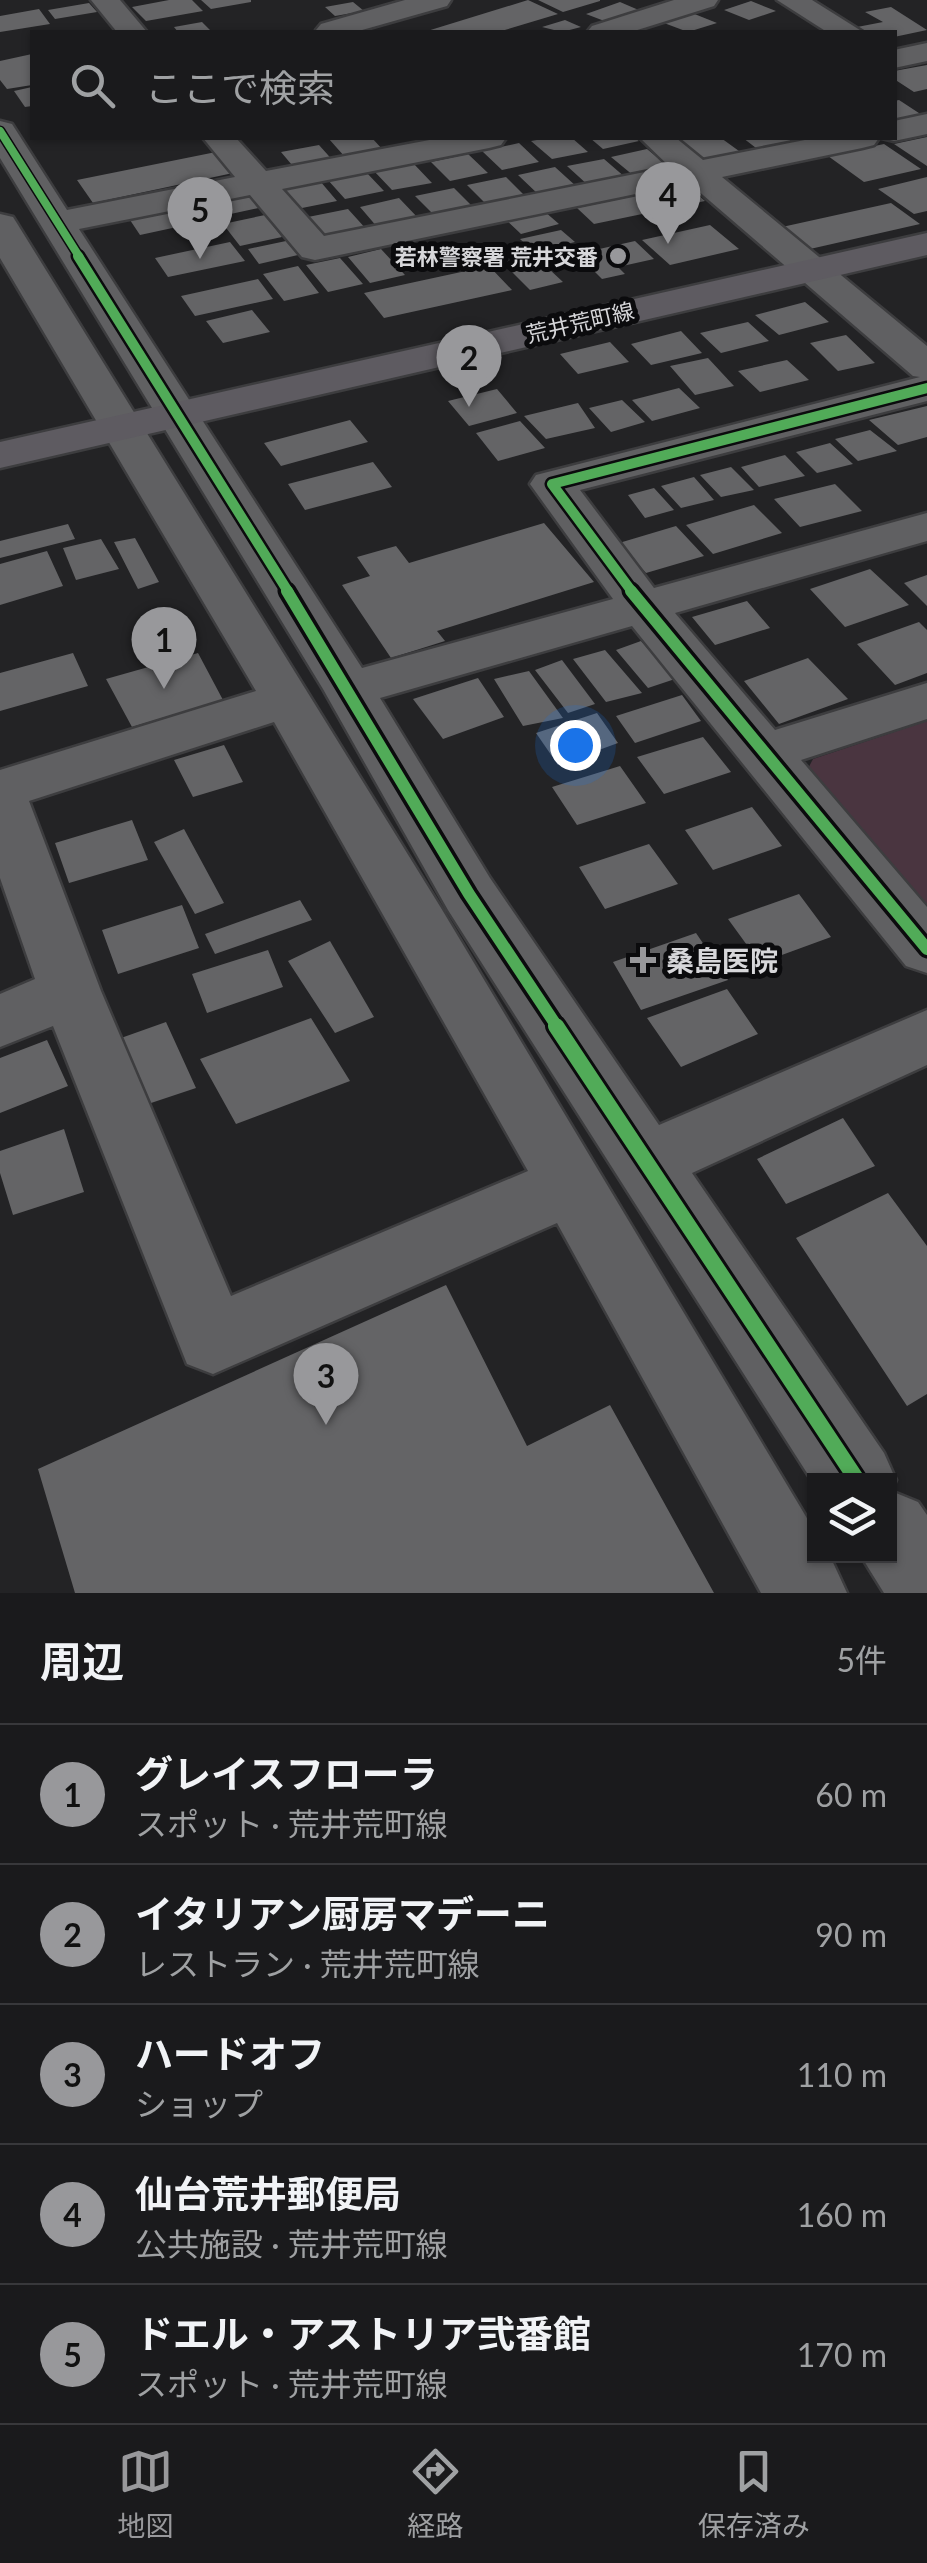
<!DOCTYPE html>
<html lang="ja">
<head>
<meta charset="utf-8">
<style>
	:root { --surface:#1a1a1c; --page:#232325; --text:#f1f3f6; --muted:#9fa1a3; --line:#38383b; --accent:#98989b }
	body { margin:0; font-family:Lato,"Noto Sans JP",sans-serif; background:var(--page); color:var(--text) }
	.controls { position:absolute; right:30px; bottom:30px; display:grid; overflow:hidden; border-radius:0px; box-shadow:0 2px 8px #0004 }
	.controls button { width:90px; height:90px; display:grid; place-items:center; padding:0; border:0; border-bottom:2px solid var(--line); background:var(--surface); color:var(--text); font:50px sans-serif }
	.you { position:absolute; left:575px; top:745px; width:35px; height:35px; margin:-25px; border:8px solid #fff; border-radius:50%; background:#1a73e8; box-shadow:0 0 0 15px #1a73e833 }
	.badge { display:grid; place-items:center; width:65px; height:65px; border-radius:50%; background:var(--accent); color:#111; font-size:32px; font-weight:700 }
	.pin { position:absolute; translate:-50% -82px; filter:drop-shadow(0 2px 5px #0008) }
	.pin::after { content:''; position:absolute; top:52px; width:35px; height:30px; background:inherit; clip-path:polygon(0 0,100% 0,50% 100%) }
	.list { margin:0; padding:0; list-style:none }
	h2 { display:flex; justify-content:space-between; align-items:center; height:130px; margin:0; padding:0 40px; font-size:42px }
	h2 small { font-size:32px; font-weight:400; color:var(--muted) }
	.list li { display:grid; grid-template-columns:65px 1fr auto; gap:30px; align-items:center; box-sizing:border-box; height:140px; padding:0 40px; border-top:2px solid var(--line) }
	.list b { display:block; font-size:38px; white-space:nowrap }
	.list p { margin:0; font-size:32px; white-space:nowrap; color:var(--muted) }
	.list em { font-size:32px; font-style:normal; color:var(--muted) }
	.icon { flex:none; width:55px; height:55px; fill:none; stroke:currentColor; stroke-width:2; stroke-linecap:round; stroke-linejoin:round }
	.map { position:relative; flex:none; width:927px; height:1593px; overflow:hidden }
	.search { position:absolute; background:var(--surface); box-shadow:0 2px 8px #0004; left:30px; right:30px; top:30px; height:110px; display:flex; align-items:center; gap:25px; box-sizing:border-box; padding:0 35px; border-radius:0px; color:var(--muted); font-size:38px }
	.sheet { height:830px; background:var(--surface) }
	nav { display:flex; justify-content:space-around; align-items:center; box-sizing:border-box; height:140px; border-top:2px solid var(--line); background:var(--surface); font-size:28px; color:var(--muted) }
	nav a { display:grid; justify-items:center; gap:5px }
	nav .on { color:var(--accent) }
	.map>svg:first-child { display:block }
	.green { fill:#4a3540 }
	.building { fill:#646466 }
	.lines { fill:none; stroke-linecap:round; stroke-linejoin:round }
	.minor-casing { stroke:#3d3d3f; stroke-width:5 }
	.major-casing { stroke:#3d3d3f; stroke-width:5 }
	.minor { fill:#606062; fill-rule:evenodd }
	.major { fill:#5e5b61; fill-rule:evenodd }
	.cycleway-far3-casing { stroke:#0b0b0d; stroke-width:11 }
	.cycleway-far2-casing { stroke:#0b0b0d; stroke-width:15 }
	.cycleway-far1-casing { stroke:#0b0b0d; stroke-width:19 }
	.cycleway-casing { stroke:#0b0b0d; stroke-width:22 }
	.cycleway-far3 { stroke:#51ab58; stroke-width:8 }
	.cycleway-far2 { stroke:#51ab58; stroke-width:10 }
	.cycleway-far1 { stroke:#51ab58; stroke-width:12 }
	.cycleway { stroke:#51ab58; stroke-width:16 }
	.poi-dot { fill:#98989b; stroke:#0b0b0d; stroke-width:4 }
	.labels { text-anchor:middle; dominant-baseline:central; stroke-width:10; stroke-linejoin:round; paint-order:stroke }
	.far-poi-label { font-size:22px; font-weight:bold; fill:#d7d7da; stroke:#0b0b0d; text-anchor:end }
	.far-street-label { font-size:22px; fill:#d7d7da; stroke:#0b0b0d }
	.poi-label { font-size:28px; font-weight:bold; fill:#d7d7da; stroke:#0b0b0d; text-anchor:start }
</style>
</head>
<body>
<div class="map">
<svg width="927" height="1593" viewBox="0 0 927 1593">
	<rect width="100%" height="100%" fill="#232325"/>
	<!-- green -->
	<path class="green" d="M927 721V936L800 784 813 759Z"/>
	<!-- building -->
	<path class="building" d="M169 0H192L203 11 146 21 132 7Z
		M201 0H251V2L211 9Z
		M528 0 558 14 498 32H424Z
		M538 0H600V1L563 12Z
		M751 1 776 11 749 20 724 10Z
		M353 2 364 11 335 16 325 7Z
		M620 2 641 11 607 22 586 14Z
		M89 3 97 12 55 19 48 10Z
		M891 7 927 30 894 37V32H860L852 28 883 22 865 12Z
		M39 9 50 24 0 32V16Z
		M692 13 717 23 688 32 664 23Z
		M565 20 581 27 562 32 542 27Z
		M202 22 212 32H178L174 27Z
		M32 54V85L7 89 0 80V61Z
		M927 65V89L914 92 894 79V71Z
		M32 87V106L25 107 14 91Z
		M899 100 925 117 894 123V101Z
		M927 137V166L894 144Z
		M372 138 383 150 345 157 329 139Z
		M548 138H572L588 152 552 159 531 141Z
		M590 138H634L639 141 603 149Z
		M692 138H721L739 151 703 159 680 140Z
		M743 138H787L795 144 760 151Z
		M519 143 539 162 502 170 482 151Z
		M884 144 921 169 864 182 828 156Z
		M319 145 336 164 297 171 281 152Z
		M647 149 670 168 634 176 611 157Z
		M216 152 233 173 93 203 77 180Z
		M468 154 488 173 450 181 431 162Z
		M604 159 626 178 589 186 567 166Z
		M413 163 432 183 392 190 374 171Z
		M555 167 577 187 539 195 518 175Z
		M366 172 384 191 345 199 327 179Z
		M506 177 526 197 487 205 467 185Z
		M927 177V211L914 214 878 189Z
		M320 181 337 201 297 209 280 189Z
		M687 185 705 201 594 224 577 208Z
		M454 188 474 208 435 216 415 196Z
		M252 194 263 207 226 215 215 202Z
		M399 198 419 219 378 228 360 207Z
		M201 202 214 219 140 235 128 217Z
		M891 203 920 224 810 249 782 227Z
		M348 209 367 230 325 239 308 217Z
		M544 211 559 224 521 234 506 220Z
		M265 215 282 237 240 246 223 224Z
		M710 225 739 249 670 265 642 240Z
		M561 230 575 242 534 252 520 239Z
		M286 241 298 255 259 264 248 249Z
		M635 241 654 259 618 267 625 274 602 279 577 254Z
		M230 242 245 261 168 277 155 258Z
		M381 249 405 275 370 283 348 257Z
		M340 258 363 284 328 292 306 265Z
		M548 258 557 267 549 269 563 282 530 290 508 268Z
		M298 266 319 293 284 301 263 274Z
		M489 266 512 290 384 318 364 293Z
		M258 279 273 299 195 316 181 296Z
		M805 302 829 322 779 335 755 315Z
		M252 310 270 332 223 343 206 321Z
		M748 322 769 341 721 353 700 333Z
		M681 331 702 353 651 365 631 344Z
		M846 335 875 363 838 371 810 343Z
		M610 342 629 362 578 374 560 354Z
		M708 358 734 386 695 395 670 366Z
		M787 360 809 380 760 392 738 371Z
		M679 388 700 408 652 421 632 400Z
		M497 389 517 413 469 426 448 401Z
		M622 400 645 422 611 432 589 408Z
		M578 403 595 428 546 439 524 416Z
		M927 406V437L898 445 869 420Z
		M350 420 368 442 281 466 264 443Z
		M520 421 545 448 498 461 476 433Z
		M870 430 897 451 858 461 835 439Z
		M830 443 853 464 817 473 796 452Z
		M785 455 805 476 759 487 741 467Z
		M373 462 392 487 305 510 288 484Z
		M731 467 754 490 721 497 700 475Z
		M694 477 714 500 681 508 661 486Z
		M835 484 862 511 800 527 774 499Z
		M654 488 674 510 645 518 628 495Z
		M754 505 782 533 713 554 686 525Z
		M544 523 594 582 437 631 445 641 391 658 342 585 370 576 357 557 396 546 409 563Z
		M68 524 75 539 0 558V541Z
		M676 526 704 556 646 573 619 543Z
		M135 538 159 582 138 589 114 542Z
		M101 539 119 569 76 580 63 548Z
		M47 551 63 586 0 605V564Z
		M870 569 909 605 845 627 810 589Z
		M927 575V606L904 583Z
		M747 601 770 628 715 645 692 617Z
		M919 622 927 630V673L895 685 857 644Z
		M641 641 675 679 648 688 616 650Z
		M605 650 642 693 606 702 573 659Z
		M73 653 88 686 0 711V673Z
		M198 653 223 700 132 727 106 679Z
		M808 658 848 699 779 724 744 681Z
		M562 660 595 704 568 713 535 670Z
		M529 671 563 718 523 726 494 679Z
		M478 678 504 717 443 739 413 699Z
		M682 695 701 721 635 743 616 716Z
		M597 713 618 743 558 765 536 733Z
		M703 737 731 772 664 794 637 757Z
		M224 745 243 782 193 797 174 760Z
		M620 766 646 803 577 825 552 787Z
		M752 807 782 846 713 870 685 830Z
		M132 820 148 860 69 883 55 843Z
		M184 829 224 903 195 914 154 842Z
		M649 844 678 884 605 909 579 867Z
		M799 894 831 937 760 963 728 919Z
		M300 900 312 920 215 954 205 934Z
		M182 905 199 948 118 974 102 930Z
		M696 933 728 980 641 1010 613 962Z
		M330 941 374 1017 335 1033 288 961Z
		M268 950 283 987 207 1013 192 974Z
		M727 989 758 1034 681 1067 647 1018Z
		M311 1018 350 1081 236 1124 200 1059Z
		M166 1022 196 1088 145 1105 121 1038Z
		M47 1040 68 1086 0 1113V1058Z
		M843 1118 875 1166 786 1204 757 1159Z
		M64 1129 84 1192 13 1215 0 1173V1151Z
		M888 1193 927 1246V1394L907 1406 796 1238Z
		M446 1285 527 1446 610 1405 714 1593H75L38 1469Z"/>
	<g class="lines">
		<defs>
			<path id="minor" d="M91 0H120L147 32H117Z
				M405 0H451L447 6 355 32 316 30 321 24Z
				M674 0H718L714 6 631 32H587L592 26Z
				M777 0H812L863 32H827Z
				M927 43V61L894 68V50Z
				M927 114V134L894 141 882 138H894V121Z
				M0 121 12 124 67 210 235 177 203 138H236L266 171 440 138H506L501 145 489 148 282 189 324 236 670 167 640 138H676L703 160 815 138H879L874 145 862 148 722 177 927 346V401L580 490 654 588 927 513V541L675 613 775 730 927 683V719L801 760 927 907V973L906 966 632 626 380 698 490 878 659 1125 927 1010V1065L692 1173 884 1453 896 1480 891 1491 918 1502 927 1515V1593H884L861 1556H890V1480H814V1484L448 910 323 689 0 158ZM689 183 913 376 920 377 536 475 530 484 613 599 362 668 79 229 250 195 302 257 315 260Z
				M0 214 13 217 18 225 441 908 814 1530V1556H830L847 1593H761L557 1223 213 1374 187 1364 53 1026 0 1047V994L35 979 0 878V770L256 691 0 258ZM274 722 528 1171 231 1296 101 991 29 801Z"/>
			<path id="major" d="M927 233V255L0 468V442Z"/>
		</defs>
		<!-- minor casing -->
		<use href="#minor" class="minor-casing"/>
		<!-- major casing -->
		<use href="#major" class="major-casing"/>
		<!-- minor -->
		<use href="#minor" class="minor"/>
		<!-- major -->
		<use href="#major" class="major"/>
		<defs>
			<path id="cycleway-far3" d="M0 131 80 258"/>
			<path id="cycleway-far2" d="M78 256 289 593
				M633 593 552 484 927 388"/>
			<path id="cycleway-far1" d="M287 591 469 894 558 1028
				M631 591 927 949"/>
			<path id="cycleway" d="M556 1026 857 1480"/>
		</defs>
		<!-- cycleway-far3 casing -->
		<use href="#cycleway-far3" class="cycleway-far3-casing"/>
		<!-- cycleway-far2 casing -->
		<use href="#cycleway-far2" class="cycleway-far2-casing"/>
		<!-- cycleway-far1 casing -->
		<use href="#cycleway-far1" class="cycleway-far1-casing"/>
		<!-- cycleway casing -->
		<use href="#cycleway" class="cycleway-casing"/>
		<!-- cycleway-far3 -->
		<use href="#cycleway-far3" class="cycleway-far3"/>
		<!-- cycleway-far2 -->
		<use href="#cycleway-far2" class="cycleway-far2"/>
		<!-- cycleway-far1 -->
		<use href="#cycleway-far1" class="cycleway-far1"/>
		<!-- cycleway -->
		<use href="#cycleway" class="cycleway"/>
	</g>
	<!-- markers -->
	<g class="poi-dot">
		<circle cx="618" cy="256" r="10"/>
		<path d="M638 945h10v10h10v10h-10v10h-10v-10h-10v-10h10z"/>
	</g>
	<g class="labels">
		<!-- far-poi labels -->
		<g class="far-poi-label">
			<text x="598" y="256">若林警察署 荒井交番</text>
		</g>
		<!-- far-street labels -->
		<g class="far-street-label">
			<text transform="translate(580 322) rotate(-13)">荒井荒町線</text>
		</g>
		<!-- poi labels -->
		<g class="poi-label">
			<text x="666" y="960">桑島医院</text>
		</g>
	</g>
</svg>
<div class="controls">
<button><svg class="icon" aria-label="layers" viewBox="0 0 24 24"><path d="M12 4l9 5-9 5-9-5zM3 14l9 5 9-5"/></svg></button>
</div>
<div class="you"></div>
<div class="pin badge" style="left:164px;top:689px">1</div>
<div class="pin badge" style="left:469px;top:407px">2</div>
<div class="pin badge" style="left:326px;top:1425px">3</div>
<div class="pin badge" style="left:668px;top:244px">4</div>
<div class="pin badge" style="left:200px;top:259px">5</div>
<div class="search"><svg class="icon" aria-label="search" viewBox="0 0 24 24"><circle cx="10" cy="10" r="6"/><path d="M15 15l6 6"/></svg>ここで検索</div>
</div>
<section class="sheet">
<h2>周辺<small>5件</small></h2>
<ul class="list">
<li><span class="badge">1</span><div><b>グレイスフローラ</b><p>スポット · 荒井荒町線</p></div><em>60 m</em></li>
<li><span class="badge">2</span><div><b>イタリアン厨房マデーニ</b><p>レストラン · 荒井荒町線</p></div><em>90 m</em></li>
<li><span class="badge">3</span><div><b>ハードオフ</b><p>ショップ</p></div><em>110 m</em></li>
<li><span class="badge">4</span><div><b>仙台荒井郵便局</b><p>公共施設 · 荒井荒町線</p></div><em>160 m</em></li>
<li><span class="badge">5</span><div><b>ドエル・アストリア弐番館</b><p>スポット · 荒井荒町線</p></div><em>170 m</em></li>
</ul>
</section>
<nav>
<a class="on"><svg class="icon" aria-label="map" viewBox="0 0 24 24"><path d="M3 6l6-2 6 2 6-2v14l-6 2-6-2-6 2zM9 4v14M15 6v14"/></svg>地図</a>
<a><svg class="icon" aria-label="directions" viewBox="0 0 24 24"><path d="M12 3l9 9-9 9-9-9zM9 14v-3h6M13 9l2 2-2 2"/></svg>経路</a>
<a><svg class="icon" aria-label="saved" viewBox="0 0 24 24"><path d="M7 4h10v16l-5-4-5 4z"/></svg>保存済み</a>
</nav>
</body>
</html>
